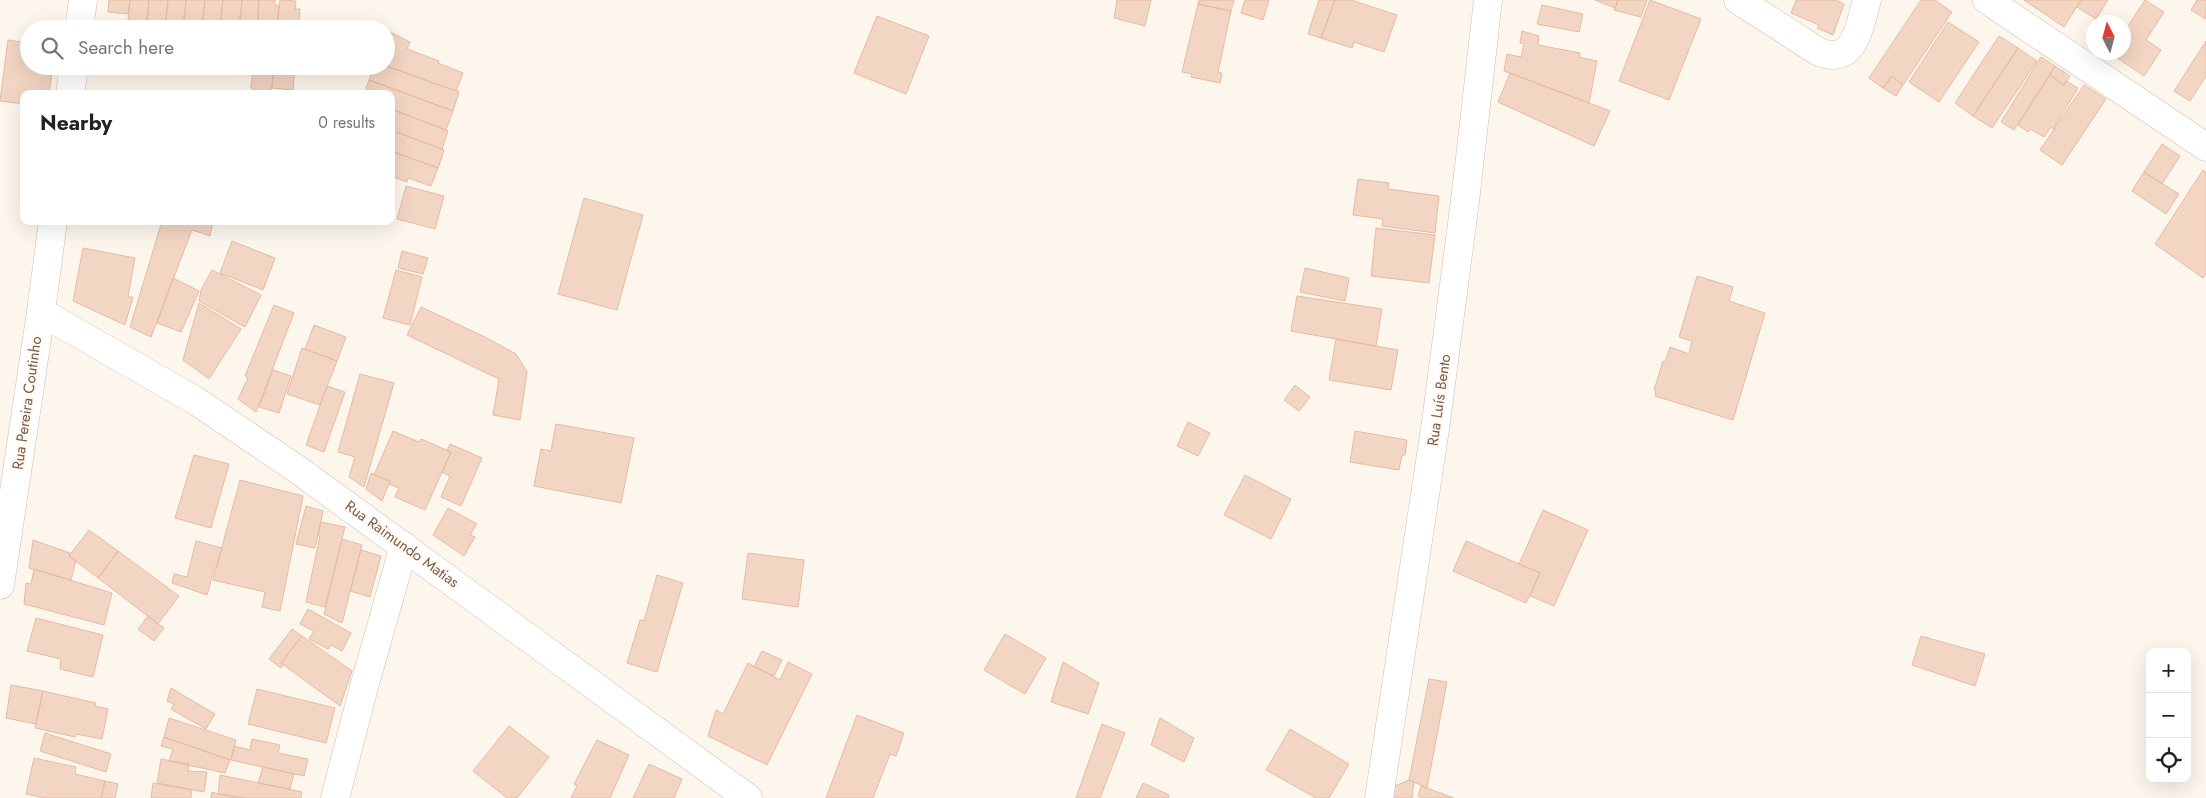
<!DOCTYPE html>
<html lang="en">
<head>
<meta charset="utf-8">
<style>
	:root { --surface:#fff; --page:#f2f2f2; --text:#222; --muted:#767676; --line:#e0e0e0 }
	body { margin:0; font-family:Jost,sans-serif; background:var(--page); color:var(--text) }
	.controls { position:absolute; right:15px; bottom:15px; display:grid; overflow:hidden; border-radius:10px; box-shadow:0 5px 20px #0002 }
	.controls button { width:45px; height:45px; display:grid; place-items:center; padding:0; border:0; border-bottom:1px solid var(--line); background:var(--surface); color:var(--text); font:25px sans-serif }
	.compass { position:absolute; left:2086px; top:15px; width:45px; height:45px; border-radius:50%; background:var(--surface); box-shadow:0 5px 20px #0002; rotate:354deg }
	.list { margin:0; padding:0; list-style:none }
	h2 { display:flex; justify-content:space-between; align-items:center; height:65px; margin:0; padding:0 20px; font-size:21px }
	h2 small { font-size:16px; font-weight:400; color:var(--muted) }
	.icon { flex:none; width:28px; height:28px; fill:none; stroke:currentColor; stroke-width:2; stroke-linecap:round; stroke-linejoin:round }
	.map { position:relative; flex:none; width:2206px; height:798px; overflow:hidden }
	.search { position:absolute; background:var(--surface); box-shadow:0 5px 20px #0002; left:20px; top:20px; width:375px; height:55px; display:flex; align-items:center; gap:12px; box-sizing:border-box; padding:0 18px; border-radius:28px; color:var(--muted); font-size:19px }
	.panel { position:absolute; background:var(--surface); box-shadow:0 5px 20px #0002; left:20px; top:90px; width:375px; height:135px; border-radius:10px }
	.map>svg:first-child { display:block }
	.building { fill:#f3d5c3; stroke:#e6bba3 }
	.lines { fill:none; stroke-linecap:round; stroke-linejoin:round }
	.minor-casing { stroke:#d1beb0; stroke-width:29 }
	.tertiary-casing { stroke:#d1beb0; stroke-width:29 }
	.minor { stroke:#fff; stroke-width:28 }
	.tertiary { stroke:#fff; stroke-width:28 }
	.labels { text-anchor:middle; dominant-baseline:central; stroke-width:5; stroke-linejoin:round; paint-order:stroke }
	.street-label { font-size:15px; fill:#7a5c4d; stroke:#fffaf3 }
</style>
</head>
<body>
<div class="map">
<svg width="2206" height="798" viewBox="0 0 2206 798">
	<rect width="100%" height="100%" fill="#fdf6ec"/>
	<!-- building -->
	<path class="building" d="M109 0H130L128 14 108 12Z
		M130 0H149L147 22 128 20Z
		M149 0H168L165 29H146Z
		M168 0H186L183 29H165Z
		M186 0H205L202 29H183Z
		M205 0H223L220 29H202Z
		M223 0H242L239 29H220Z
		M242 0H259L257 29H239Z
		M259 0H275V5L279 6 277 29H257Z
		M280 0 296 1 295 9H300L298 29H277Z
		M1117 0H1151L1145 26 1114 18Z
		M1199 0H1234L1231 11 1198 4Z
		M1245 0H1269L1263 20 1241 13Z
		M1319 0H1335L1321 38 1308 34Z
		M1335 0H1351L1397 15 1384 52 1354 42 1352 48 1321 38Z
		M1595 0H1618L1615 8Z
		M1618 0H1647L1641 17 1614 10Z
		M1650 0 1701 19 1669 100 1619 81Z
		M1796 0H1836L1844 4 1833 35 1817 28 1819 25 1791 13Z
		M1921 0H1935L1952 12 1903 85 1892 76 1883 88 1869 78Z
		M2024 0H2081L2064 27Z
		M2081 0H2108L2096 19 2077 7Z
		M2145 0 2164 12 2146 40 2161 50 2144 76 2110 53 2124 52V32Z
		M2197 0H2206V19L2191 10Z
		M1198 4 1231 11 1218 72 1222 73 1220 83 1191 77 1192 74 1182 72Z
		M1542 5 1583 14 1579 32 1537 24Z
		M877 16 929 36 906 94 854 73Z
		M1948 22 1979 42 1939 102 1909 82Z
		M386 30 410 42 407 49 439 61 438 63 463 73 456 91 386 66Z
		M1522 31 1539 36 1538 45 1580 53 1579 57 1597 61 1589 103 1504 71 1507 54 1521 57 1524 44 1520 43Z
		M1999 36 2018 48 1973 116 1955 103Z
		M8 40 29 43V66H53L49 94H24V104L0 101Z
		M2206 41V76L2190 101 2174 91Z
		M2018 48 2037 61 1992 128 1973 116Z
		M2041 57 2055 66 2014 130 2001 122Z
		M235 66H253V72L235 70Z
		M253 66H274L271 94H264L251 88Z
		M274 66H295L293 90 272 88Z
		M374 66H386L459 92 453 111 369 80Z
		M2055 66 2070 76 2064 85 2050 75Z
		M1510 73 1610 111 1594 146 1498 102Z
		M2050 75 2064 85 2066 81 2078 88 2053 129 2051 127 2044 137 2030 129 2028 132 2018 125Z
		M1892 76 1903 85 1896 96 1883 88Z
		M369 80 453 111 446 130 391 109V94H364Z
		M2084 85 2106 99 2062 165 2040 150Z
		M391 109 448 131 442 149 391 130Z
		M391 130 444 150 438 168 391 151Z
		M2162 144 2180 156 2162 184 2144 172Z
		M391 151 438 168 431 186 408 178 407 182 391 176Z
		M2203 170 2206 172V273L2203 278 2155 244Z
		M2144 172 2179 194 2166 214 2132 191Z
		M1358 179 1389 183 1388 189 1439 196 1435 233 1382 226 1383 219 1353 215Z
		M406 186 444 196 435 229 397 219Z
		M584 198 643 215 617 310 558 294Z
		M162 221H213L210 236 192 230 151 337 130 327Z
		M1376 228 1435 235 1429 283 1371 276Z
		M232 241 275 258 263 290 220 273Z
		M83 248 135 258 128 297H133L125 325 73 301Z
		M402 251 428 258 423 274 398 268Z
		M1305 268 1349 278 1345 301 1300 292Z
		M212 270 261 295 245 327 199 301 201 290Z
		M396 270 422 277 410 325 383 318Z
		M1697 276 1733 287 1729 301 1765 313 1733 420 1655 396 1656 391 1654 390 1663 361 1665 362 1670 347 1689 354 1692 341 1679 337Z
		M173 278 199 291 181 332 157 323Z
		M1297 296 1382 309 1376 346 1291 331Z
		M199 303 241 329 209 379 183 360Z
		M274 305 294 313 256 412 238 399 248 378 245 376Z
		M421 307 485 337 516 354 527 372 520 420 493 415 499 379 407 335Z
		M314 325 346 337 337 361 305 349Z
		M1336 339 1398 350 1391 390 1329 380Z
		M302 348 337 361 320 405 287 394Z
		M273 370 291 376 279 413 259 407Z
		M360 374 394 383 364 487 349 477 355 457 338 452Z
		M1295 385 1310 397 1299 411 1284 400Z
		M327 386 345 392 324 452 306 445Z
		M1188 422 1210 433 1198 456 1177 446Z
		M556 424 634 438 621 503 534 486 541 449 551 451Z
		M393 431 419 442 421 439 451 452 425 510 395 497 399 488 389 484 390 481 374 475Z
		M1355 431 1407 440 1405 455H1402L1399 470 1350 462Z
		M450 444 482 458 461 506 441 497 450 476 442 472 451 452 447 451Z
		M194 455 229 464 211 528 175 518Z
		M371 473 390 481 382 501 366 489Z
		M1245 475 1291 499 1271 539 1224 515Z
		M240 480 303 496 280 611 262 607 265 592 213 580Z
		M306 506 323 511 315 548 296 544Z
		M448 508 477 524 470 535 475 537 464 556 433 535Z
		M1543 510 1588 530 1554 606 1530 596 1540 573 1519 564Z
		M321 522 345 527 325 607 306 602 320 536 318 535Z
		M89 530 118 551 98 578 69 556Z
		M342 539 362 545 342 623 324 614Z
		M33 540 70 553 69 556 76 560 71 580 29 568Z
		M196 541 222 548 217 566H215L207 595 172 583 174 574 187 577Z
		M1466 541 1540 573 1526 603 1453 571Z
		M361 550 381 556 370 597 350 591Z
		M118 551 179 596 158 624 98 578Z
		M748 553 804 560 798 607 742 599Z
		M34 569 112 593 104 625 24 604 26 583 31 584Z
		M657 575 683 583 657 672 627 663 640 620 644 621Z
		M308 609 351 633 342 651 331 645 328 649 309 639 314 631 300 624Z
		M148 616 164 628 154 641 138 629Z
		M36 618 103 635 93 677 60 669 61 659 27 651Z
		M292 629 302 636 281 663 284 664 281 668 269 659Z
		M1005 634 1046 658 1025 694 984 670Z
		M302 636 352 671 340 706 281 663Z
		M1921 636 1985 654 1975 686 1912 665Z
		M762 651 782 660 774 676 754 667Z
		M788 662 812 674 767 765 708 736 716 710 723 714 748 663 780 680Z
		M1063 662 1099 683 1088 714 1051 702Z
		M1429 679 1447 682 1427 788 1409 780Z
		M11 685 43 691 36 724 6 718Z
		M171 688 215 714 206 729 171 709 174 704 167 701Z
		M257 689 335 708 326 743 248 724Z
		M43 691 96 703 95 706 108 709 102 739 76 734 75 737 35 728Z
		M857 715 904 733 896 756 890 754 873 798H826Z
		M169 718 236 740 231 760 164 737Z
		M1160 718 1194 738 1184 762 1151 745Z
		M1102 724 1125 733 1100 798H1076Z
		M509 726 549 757 517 798H507L473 771Z
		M1290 729 1349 764 1329 798H1316L1266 770Z
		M45 733 111 754 106 772 40 751Z
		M164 737 230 760 225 773 169 761 173 749 161 746Z
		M252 739 280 745 278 753 308 759 304 776 231 760 234 746 250 750Z
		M597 740 629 755 610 798H571L577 786 574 784Z
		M34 758 76 767 75 774 105 781 101 798H45L26 794Z
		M161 759 189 764 188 771 207 772 204 792 157 783Z
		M649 764 682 779 674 798H633Z
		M263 767 294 774 290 789 258 783Z
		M220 775 302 792 301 798H243L218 794Z
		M1409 780 1414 783 1412 798H1389L1390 788Z
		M105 781 118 784 115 798H101Z
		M153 783 192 790 191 798H151Z
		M1143 783 1169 795 1168 798H1136Z
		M1421 786 1427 788 1454 798H1423L1418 796Z
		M212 792 218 794 243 798H211Z"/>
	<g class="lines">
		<defs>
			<path id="minor" d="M1738 0 1819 52C1856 66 1859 26 1867 0
				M1987 0 2206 147
				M79 29 83 0
				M70 94 74 66
				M41 312 53 221
				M335 798 364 687 404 546
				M1379 798 1436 422 1466 193 1488 0"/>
			<path id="tertiary" d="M0 585 41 312 196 401 297 469 748 798"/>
		</defs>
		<!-- minor casing -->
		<use href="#minor" class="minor-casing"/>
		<!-- tertiary casing -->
		<use href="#tertiary" class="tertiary-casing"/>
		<!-- minor -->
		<use href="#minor" class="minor"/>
		<!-- tertiary -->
		<use href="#tertiary" class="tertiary"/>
	</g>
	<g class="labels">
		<!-- street labels -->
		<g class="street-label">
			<text transform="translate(1439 400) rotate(-82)">Rua Luís Bento</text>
			<text transform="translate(27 403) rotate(-82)">Rua Pereira Coutinho</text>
			<text transform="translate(402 544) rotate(36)">Rua Raimundo Matias</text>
		</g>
	</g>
</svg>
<div class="controls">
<button>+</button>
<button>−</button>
<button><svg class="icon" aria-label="locate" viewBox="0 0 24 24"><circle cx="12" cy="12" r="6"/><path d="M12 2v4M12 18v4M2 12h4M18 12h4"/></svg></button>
</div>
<svg class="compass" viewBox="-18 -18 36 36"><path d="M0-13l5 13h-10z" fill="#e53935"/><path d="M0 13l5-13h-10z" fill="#767676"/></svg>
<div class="search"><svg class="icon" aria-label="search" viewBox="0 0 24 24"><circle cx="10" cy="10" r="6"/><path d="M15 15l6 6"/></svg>Search here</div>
<section class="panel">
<h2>Nearby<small>0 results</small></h2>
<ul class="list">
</ul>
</section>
</div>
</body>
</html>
